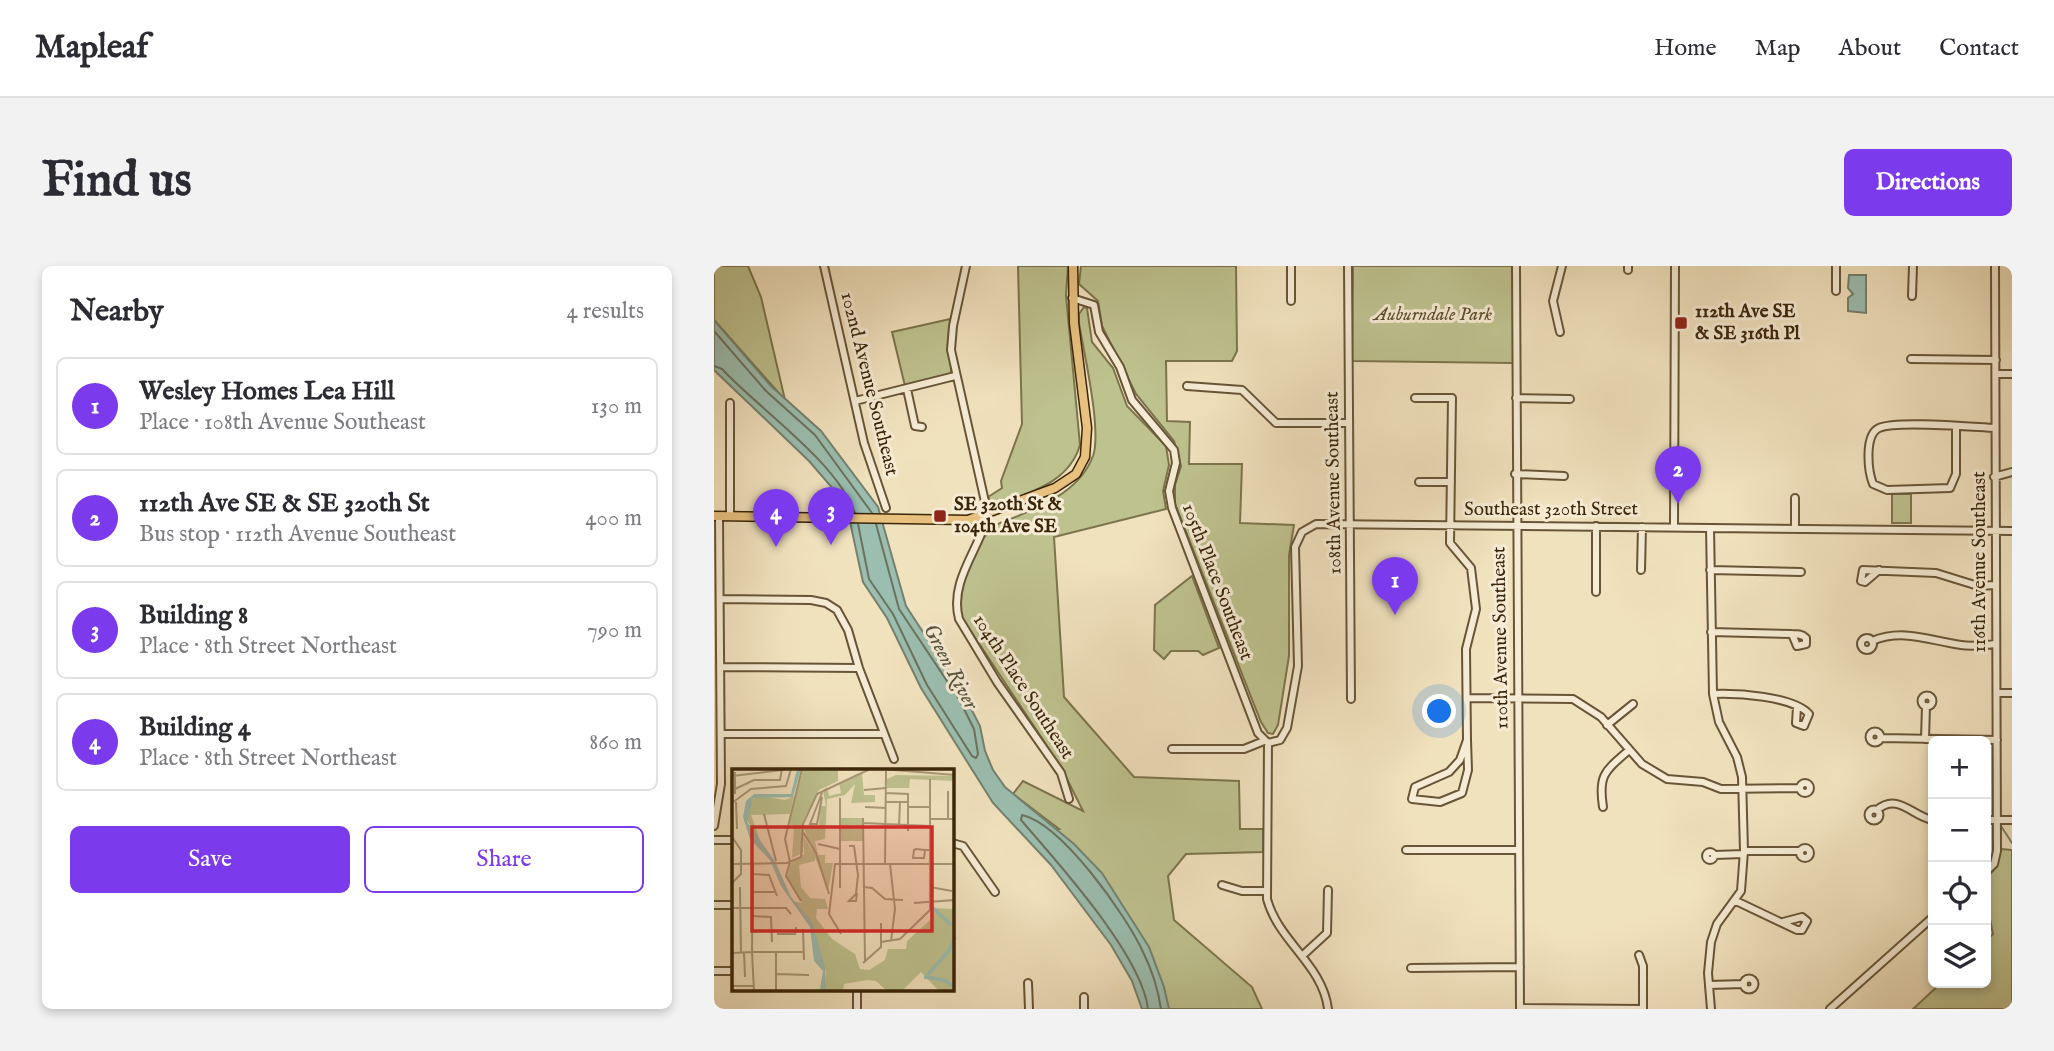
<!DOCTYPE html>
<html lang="en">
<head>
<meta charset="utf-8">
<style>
	:root { --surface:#fff; --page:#f2f2f3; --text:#2b2b33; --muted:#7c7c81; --line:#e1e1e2; --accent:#7c3aed }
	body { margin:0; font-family:"IM FELL English",serif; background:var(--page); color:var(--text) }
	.controls { position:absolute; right:21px; bottom:21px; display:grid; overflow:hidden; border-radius:10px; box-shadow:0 4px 10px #0003 }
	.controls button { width:63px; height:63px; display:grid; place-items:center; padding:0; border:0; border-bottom:2px solid var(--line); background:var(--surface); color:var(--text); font:35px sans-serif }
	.you { position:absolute; left:726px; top:446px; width:24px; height:24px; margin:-18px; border:5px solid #fff; border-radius:50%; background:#1a73e8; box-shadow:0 0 0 10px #1a73e833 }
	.badge { display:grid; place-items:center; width:46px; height:46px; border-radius:50%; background:var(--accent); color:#fff; font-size:23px; font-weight:700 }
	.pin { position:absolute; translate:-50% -58px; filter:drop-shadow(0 2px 4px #0008) }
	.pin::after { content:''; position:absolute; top:37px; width:24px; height:21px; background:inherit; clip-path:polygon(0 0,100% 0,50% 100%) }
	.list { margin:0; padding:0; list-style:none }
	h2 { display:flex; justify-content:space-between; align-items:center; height:91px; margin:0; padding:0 28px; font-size:30px }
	h2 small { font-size:23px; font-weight:400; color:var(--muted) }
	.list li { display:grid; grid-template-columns:46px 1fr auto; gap:21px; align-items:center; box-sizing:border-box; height:98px; margin:0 14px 14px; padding:0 14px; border:2px solid var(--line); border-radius:10px }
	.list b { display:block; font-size:26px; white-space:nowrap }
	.list p { margin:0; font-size:23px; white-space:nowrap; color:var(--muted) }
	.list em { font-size:23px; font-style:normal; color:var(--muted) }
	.actions { display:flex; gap:14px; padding:21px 28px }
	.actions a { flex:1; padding:16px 0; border:2px solid var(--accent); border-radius:10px; text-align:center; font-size:24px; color:var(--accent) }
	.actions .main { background:var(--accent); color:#fff }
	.icon { flex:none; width:38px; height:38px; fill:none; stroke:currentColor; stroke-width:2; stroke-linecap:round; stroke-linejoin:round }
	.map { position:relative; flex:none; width:1298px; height:743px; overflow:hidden; border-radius:10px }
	header { display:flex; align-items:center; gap:42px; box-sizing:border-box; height:98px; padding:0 35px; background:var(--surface); border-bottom:2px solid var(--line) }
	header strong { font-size:33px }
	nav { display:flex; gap:38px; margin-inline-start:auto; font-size:24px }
	.intro { display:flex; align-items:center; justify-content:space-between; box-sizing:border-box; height:168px; padding:0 42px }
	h1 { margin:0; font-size:49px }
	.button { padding:18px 32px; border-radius:10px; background:var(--accent); color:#fff; font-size:24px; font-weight:700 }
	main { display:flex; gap:42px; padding:0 42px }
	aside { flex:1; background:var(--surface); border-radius:10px; box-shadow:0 4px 10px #0003 }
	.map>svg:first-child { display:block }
	.green { fill:#bec28f; stroke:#7c744c; stroke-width:2 }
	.water { fill:#9bbeb0; stroke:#75816e; stroke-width:2 }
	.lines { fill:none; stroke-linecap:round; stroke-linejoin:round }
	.shore { stroke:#6b725d; stroke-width:2 }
	.stream { stroke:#75816e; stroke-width:2 }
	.minor-casing { stroke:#685537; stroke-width:10 }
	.major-casing { stroke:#3b260a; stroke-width:11 }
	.minor { stroke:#f6ecd5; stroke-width:6 }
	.major { stroke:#e8c17f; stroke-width:8 }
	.poi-dot { fill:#8f2418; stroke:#f6ecd5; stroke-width:2.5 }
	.labels { text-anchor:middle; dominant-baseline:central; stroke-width:6; stroke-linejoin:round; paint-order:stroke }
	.poi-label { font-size:19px; font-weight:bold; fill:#3b260a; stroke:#f6ecd5; text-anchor:start }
	.park-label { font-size:19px; font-style:italic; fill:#5c4d2b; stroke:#f6ecd5 }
	.street-label { font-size:19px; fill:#3b260a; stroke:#f6ecd5 }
	.water-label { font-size:21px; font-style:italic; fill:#58543c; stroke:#f6ecd5 }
	.inset-river { fill:none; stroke:#9bbeb0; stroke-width:3.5 }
	.inset-road { fill:none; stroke:#a89776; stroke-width:2 }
	.view { fill:#d62828; fill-opacity:0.15; stroke:#d62828; stroke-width:3.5 }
	.inset-edge { fill:none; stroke:#3b260a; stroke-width:3.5 }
</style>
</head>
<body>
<header>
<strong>Mapleaf</strong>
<nav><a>Home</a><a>Map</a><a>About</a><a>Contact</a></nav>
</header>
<div class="intro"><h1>Find us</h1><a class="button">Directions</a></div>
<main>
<aside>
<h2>Nearby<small>4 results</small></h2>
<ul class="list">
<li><span class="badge">1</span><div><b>Wesley Homes Lea Hill</b><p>Place · 108th Avenue Southeast</p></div><em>130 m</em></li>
<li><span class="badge">2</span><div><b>112th Ave SE &amp; SE 320th St</b><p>Bus stop · 112th Avenue Southeast</p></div><em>400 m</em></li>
<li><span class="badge">3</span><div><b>Building 8</b><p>Place · 8th Street Northeast</p></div><em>790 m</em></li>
<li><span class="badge">4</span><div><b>Building 4</b><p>Place · 8th Street Northeast</p></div><em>860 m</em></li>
</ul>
<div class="actions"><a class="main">Save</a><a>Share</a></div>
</aside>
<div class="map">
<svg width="1298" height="743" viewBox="0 0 1298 743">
	<rect width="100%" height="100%" fill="#f1e2be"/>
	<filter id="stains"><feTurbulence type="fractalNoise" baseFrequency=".00286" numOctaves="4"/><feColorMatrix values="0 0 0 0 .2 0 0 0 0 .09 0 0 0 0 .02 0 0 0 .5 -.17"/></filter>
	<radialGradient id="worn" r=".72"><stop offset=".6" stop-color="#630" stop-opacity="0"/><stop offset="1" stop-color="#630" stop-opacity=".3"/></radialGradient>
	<!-- green -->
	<path class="green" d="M0 0H34L47 31 71 134 0 54Z
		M304 0H354L352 29 366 179C355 217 316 226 283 240L277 237 274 231 288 222 287 215 308 158Z
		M367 0H522L523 85 518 95H452L453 155 476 156 475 198H528L526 257 580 259 575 289V390L564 459 559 468 554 467 547 456 461 238V219L467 200 460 175 422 128 388 60 384 35 365 18Z
		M639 0H799V97L638 95Z
		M370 41 373 42 378 76 399 102 413 140 452 180 455 199 449 225 452 243 340 271 350 431 420 511 525 515 526 563H549V586L472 588 454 610 460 654 538 721 548 743H454L333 564 345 563 299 528 309 515 369 545 347 501 248 352C242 326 259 277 281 260 287 255 299 253 306 249 335 237 367 222 379 190 388 165 370 87 365 57V48Z
		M236 53 237 109 191 120 178 66Z
		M1178 228H1197V257H1178Z
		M478 310 505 382 489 389 484 385H457L450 393 440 384 441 339Z
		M1287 583 1298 584V743H1199L1227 717H1272V675L1279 668 1272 635V612L1281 602Z"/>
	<!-- water -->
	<path class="water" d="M1135 9H1152V47L1134 45V32L1139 28 1134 22Z
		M0 54 57 120 107 165 164 241 192 340 250 429 266 460 271 485 279 504 291 521 360 578 388 607 435 681 450 721 455 743H428L418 715 397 679 337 599 279 537 207 422 173 352 149 316 135 251 127 232 95 195 0 104Z"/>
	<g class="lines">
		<!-- shore -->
		<path class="shore" d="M0 65 52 125 101 169 158 247
			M0 100 8 103C45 143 123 196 141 247
			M144 258 155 313 179 348 213 419 258 490 262 492 264 488 260 463 245 433 185 343 162 258
			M434 743C428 689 343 596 307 554L308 549C348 558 412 649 429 686 438 704 444 723 447 743"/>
		<!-- stream -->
		<path class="stream" d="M1287 560 1298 577"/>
		<defs>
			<path id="minor" d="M110 0 150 177 172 242
				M252 0 239 60 237 84 274 249C265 284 235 315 245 353L283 416 347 507 355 533
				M634 0 637 433
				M802 0 806 743
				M914 0V4
				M1122 25V0
				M1198 30 1199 0
				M358 32 380 39 385 66 406 101 418 134 460 184 462 197 455 225 458 242 544 467 554 477
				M577 35V0
				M846 66 839 35 848 0
				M1197 93 1282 94
				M1282 108H1298
				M473 120 528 124 562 157H634
				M193 123 201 160 208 161
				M701 132H738L736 277 757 302 762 343 752 383 753 474 746 494 735 506 701 521 698 533 726 536 748 527 754 504 753 474
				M802 132 856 133
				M141 135 241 110
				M16 137V250
				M1242 160V208L1236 222 1173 224 1159 218C1154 205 1150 169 1165 162 1182 154 1259 161 1281 162
				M801 208 850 210
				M1280 211 1298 206
				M705 216H737
				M960 261 961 0
				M996 262 999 428 1005 456 1023 491 1028 511 1030 585 1027 625 1003 658 997 676 994 707 997 743
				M1081 262V232
				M927 304 928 261
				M996 304 1087 306
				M1165 304 1151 316 1147 315 1149 304 1222 307 1264 320 1281 319
				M882 326V260
				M6 333 97 334 112 337 123 344 134 364 145 402 180 493
				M997 366 1078 368C1083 368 1088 368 1092 372V378L1083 380 1078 368
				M1147 378a6 6 0 1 1 12 0a6 6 0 1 1-12 0Z
				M1158 375C1190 362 1216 375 1247 379 1259 381 1270 379 1282 378
				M7 401 145 402
				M1283 427H1298
				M999 428C1022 427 1079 430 1095 448L1090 460 1082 457 1083 441
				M1207.5 435a5.5 5.5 0 1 1 11 0a5.5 5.5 0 1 1-11 0Z
				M753 432 859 433 887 451 928 498 953 513 989 516 1007 523 1086 522
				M893 459 919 438
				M1155.5 471a5.5 5.5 0 1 1 11 0a5.5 5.5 0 1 1-11 0Z
				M7 468H170
				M1167 472 1283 474
				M1211 473 1212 440
				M554 477 566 474 573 462 584 400 581 281 588 266 602 258 1298 265
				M554 477 553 633C564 675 609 699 614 743
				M458 483H530L550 475
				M1086 522a5 5 0 1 1 10 0a5 5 0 1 1-10 0Z
				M889 541C884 509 891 505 914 485
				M1154.5 549a5.5 5.5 0 1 1 11 0a5.5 5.5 0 1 1-11 0Z
				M1163 544C1184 526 1199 551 1219 554
				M1272 554H1298
				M0 560 7 518 5 250
				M0 574H19
				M238 577 249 580 281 626
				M1086 587a5 5 0 1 1 10 0a5 5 0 1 1-10 0Z
				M692 584H805
				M1030 585H1086
				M992 590a4 4 0 1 1 8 0a4 4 0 1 1-8 0Z
				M1000 589 1030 588
				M1272 606 1280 598 1283 585 1281 0
				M508 619 528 625H552
				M1022 635 1083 664H1088L1093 655 1088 651 1069 656
				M0 639H19
				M925 689 929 700V743
				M588 690 613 667 614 624
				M697 702 806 701
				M0 705H19
				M1029.5 718a5.5 5.5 0 1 1 11 0a5.5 5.5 0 1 1-11 0Z
				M314 717 315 743
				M995 719 1030 718
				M806 742 929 743
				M143 743V724
				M370 743V731
				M1116 743 1219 651"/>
			<path id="major" d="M0 250 254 254 341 222 362 208 371 191 373 162 360 57 359 0"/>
		</defs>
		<!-- minor casing -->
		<use href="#minor" class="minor-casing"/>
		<!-- major casing -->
		<use href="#major" class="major-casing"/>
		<!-- minor -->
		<use href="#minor" class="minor"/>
		<!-- major -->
		<use href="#major" class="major"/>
	</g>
	<!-- markers -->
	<g class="poi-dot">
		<rect x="960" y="50" width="14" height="14" rx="3.5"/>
		<rect x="219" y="243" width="14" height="14" rx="3.5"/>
	</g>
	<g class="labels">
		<!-- poi labels -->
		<g class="poi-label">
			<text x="981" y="46">112th Ave SE<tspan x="981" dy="22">&amp; SE 316th Pl</tspan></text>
			<text x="240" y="239">SE 320th St &amp;<tspan x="240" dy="22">104th Ave SE</tspan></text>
		</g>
		<!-- park labels -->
		<g class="park-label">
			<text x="719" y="49">Auburndale Park</text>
		</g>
		<!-- street labels -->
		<g class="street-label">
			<text transform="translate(155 118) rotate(76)">102nd Avenue Southeast</text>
			<text transform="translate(620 217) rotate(-91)">108th Avenue Southeast</text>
			<text x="837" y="244">Southeast 320th Street</text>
			<text transform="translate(1266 296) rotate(-90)">116th Avenue Southeast</text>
			<text transform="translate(503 316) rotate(69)">105th Place Southeast</text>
			<text transform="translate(787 372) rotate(-91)">110th Avenue Southeast</text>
			<text transform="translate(309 421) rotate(57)">104th Place Southeast</text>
		</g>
		<!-- water labels -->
		<g class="water-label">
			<text transform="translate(236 401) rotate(62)">Green River</text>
		</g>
	</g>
	<!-- overview -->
	<g transform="translate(18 503)">
		<rect width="222" height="222" fill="#f1e2be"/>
		<path d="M71 0H106V12L87 21 71 52V84L60 89 62 57 57 55ZM130 4 132 26H143V33L119 34 123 15 113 26 95 30 93 70 83 72 86 86H93V94H101L96 122 71 57H87L88 37H94L91 21 95 18 97 27 109 24 107 14ZM164 6 223 7 222 12 178 10 177 19H155V10ZM28 27 53 31 62 27 58 45 19 46 30 77 15 51 18 31ZM109 49H131V72H109ZM71 66 83 86V92L67 96 69 118 78 129 93 130 96 140H85L84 149 100 170 123 185 128 200 137 201 153 191 156 180H174L175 172 198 151 199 139 222 140V222L206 221 189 203 170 222H155L144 212 135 211 112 215 111 222H93L94 202 84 189 83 162 61 132 70 134 55 109 59 94 72 85Z" fill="#bec28f"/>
		<path d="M65 0H69L61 28 21 29 15 53 43 92 59 128 80 153 93 198 94 222 88 220 91 202 82 192 78 158 49 117 38 91 18 70 11 48 14 32 22 25H59Z" fill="#9bbeb0"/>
		<path class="inset-river" d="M199 137 219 156M195 206 217 182 223 168M192 208 212 211 223 218"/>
		<path class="inset-road" d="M150 0 223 6M3 3V25M0 7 50 1M3 20 22 11H48L50 0M132 21 154 19M154 24 176 25V62M90 28 85 55H78L90 24M4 33 5 60M154 33H176M0 34 19 20 54 17 59 0M133 38 154 39M176 38H198M32 45 44 92M131 49 133 192M198 50H223M216 50V22M131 54 198 57M167 56 168 33M71 63 84 84 97 125M0 68 9 81V105L0 114M86 75 108 80M117 77H122L126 106 124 125 117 132H124L125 124M193 81 192 89H181L182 81 184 80 193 81H198M21 93 20 183H71M0 95 55 94 69 88 71 55 85 25 138 0M153 95 154 2M158 95 163 140 159 172M21 105 37 106 45 127M8 118 9 184M131 118 140 119 153 130 171 131M198 118 220 122M108 119V29M21 123H44M69 132 54 107 58 93 53 70 70 0M182 134 223 131M0 139H54L59 145M19 147 39 148 40 173M71 160 72 191M45 165H63L64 158M109 165 97 145 103 95H223M149 173 168 170 198 141V10M12 183 13 208M0 184 20 183 22 222M131 194 149 178V154M44 205 77 206M0 217H22M44 222V183"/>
		<path class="view" d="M20 58H200V162H20Z"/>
		<rect width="222" height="222" class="inset-edge"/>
	</g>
	<rect width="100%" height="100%" filter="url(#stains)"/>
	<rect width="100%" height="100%" fill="url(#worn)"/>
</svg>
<div class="controls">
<button>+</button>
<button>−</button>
<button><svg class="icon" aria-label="locate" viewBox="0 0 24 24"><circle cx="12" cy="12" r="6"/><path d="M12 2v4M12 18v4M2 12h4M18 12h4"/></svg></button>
<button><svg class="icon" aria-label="layers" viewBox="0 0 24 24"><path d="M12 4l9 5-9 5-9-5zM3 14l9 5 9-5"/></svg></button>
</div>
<div class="you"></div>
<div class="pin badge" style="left:681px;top:349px">1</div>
<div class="pin badge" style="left:964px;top:238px">2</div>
<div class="pin badge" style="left:117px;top:279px">3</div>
<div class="pin badge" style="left:62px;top:281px">4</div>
</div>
</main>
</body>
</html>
